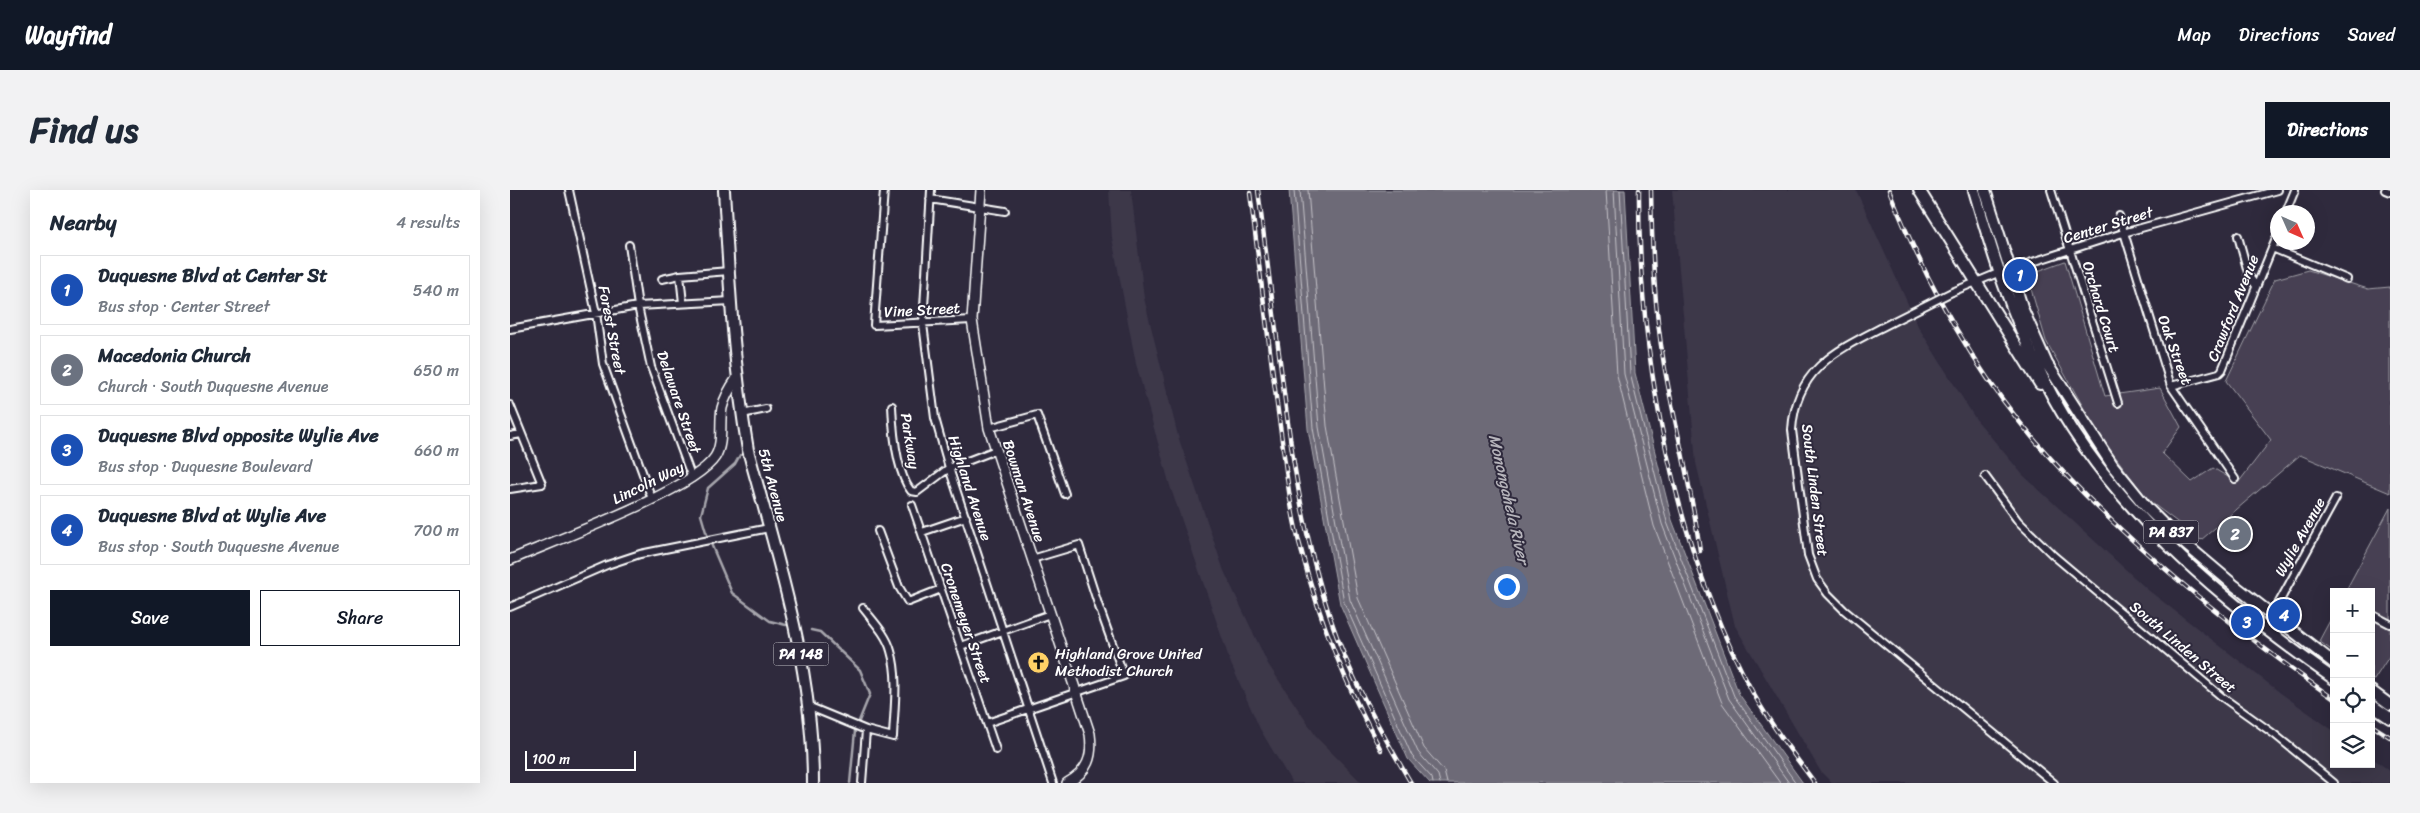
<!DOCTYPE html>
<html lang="en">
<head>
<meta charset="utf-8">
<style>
	:root { --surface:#fff; --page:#f2f2f3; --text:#1f2937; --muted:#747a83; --line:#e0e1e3; --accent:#111827 }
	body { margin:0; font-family:Sriracha,sans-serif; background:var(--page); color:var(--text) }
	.controls { position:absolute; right:15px; bottom:15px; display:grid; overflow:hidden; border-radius:0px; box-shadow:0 5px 20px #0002 }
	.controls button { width:45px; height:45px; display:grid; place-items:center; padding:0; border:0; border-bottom:1px solid var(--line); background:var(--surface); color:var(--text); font:25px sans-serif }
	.compass { position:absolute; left:1760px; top:15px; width:45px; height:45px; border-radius:50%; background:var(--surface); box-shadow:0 5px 20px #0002; rotate:135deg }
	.scale { position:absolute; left:15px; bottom:12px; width:111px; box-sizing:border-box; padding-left:5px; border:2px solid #fff; border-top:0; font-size:14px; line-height:18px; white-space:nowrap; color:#fff; -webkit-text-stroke:4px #2f2a3d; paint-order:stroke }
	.you { position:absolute; left:996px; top:396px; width:18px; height:18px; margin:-12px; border:4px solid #fff; border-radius:50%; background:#1a73e8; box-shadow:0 0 0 8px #1a73e833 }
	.badge { display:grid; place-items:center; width:32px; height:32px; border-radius:50%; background:var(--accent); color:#fff; font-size:16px; font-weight:700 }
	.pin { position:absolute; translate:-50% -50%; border:2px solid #fff; box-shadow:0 1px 5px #0006 }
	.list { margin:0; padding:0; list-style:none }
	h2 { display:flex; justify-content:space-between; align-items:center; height:65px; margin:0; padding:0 20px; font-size:21px }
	h2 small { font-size:16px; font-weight:400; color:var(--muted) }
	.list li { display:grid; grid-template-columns:32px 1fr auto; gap:15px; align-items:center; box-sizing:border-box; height:70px; margin:0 10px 10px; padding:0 10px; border:1px solid var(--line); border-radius:0px }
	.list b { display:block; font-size:19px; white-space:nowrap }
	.list p { margin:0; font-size:16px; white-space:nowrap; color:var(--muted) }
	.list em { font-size:16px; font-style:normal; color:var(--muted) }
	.actions { display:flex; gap:10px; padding:15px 20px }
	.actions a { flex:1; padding:11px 0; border:1px solid var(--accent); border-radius:0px; text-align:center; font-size:18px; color:var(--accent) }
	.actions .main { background:var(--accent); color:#fff }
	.icon { flex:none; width:28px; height:28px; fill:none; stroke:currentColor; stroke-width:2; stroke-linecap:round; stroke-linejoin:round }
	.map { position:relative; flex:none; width:1880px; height:593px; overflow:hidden; border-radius:0px }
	header { display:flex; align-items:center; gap:30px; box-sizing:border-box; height:70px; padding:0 25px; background:var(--accent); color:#fff }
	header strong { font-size:24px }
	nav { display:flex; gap:28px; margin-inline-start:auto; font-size:18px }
	.intro { display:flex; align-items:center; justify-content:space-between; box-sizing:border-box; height:120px; padding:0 30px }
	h1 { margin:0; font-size:35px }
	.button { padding:12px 22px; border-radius:0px; background:var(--accent); color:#fff; font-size:18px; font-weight:700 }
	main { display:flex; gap:30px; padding:0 30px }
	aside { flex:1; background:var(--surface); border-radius:0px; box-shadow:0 5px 20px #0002 }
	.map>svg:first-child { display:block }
	.built { fill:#3c3749 }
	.green { fill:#464152; stroke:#a2a0a8 }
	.water { fill:#6d6a77; stroke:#a7a6ad }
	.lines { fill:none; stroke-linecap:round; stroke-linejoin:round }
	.shore { stroke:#c5c3c9; stroke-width:1 }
	.stream { stroke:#a7a6ad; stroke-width:2.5 }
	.minor-casing { stroke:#fff; stroke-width:10 }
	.secondary-casing { stroke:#fff; stroke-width:12 }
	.primary-casing { stroke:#fff; stroke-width:14 }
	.minor { stroke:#2f2a3d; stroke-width:6 }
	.secondary { stroke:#2f2a3d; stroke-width:9 }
	.primary { stroke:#2f2a3d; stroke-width:10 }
	.rail-casing { stroke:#fff; stroke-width:4.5 }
	.rail { stroke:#2f2a3d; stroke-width:2.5; stroke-dasharray:8; stroke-linecap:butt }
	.minor-bridge-casing { stroke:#fff; stroke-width:10; stroke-linecap:butt }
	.minor-bridge { stroke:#2f2a3d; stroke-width:6 }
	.labels { text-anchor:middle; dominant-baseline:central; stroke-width:4; stroke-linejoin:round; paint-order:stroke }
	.shield { fill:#2f2a3d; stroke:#c1bfc5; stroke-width:1 }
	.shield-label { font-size:14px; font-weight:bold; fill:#fff }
	.street-label { font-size:15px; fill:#fff; stroke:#2f2a3d }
	.poi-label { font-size:15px; fill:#fff; stroke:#2f2a3d; text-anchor:start }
	.water-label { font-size:16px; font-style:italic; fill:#b6b4bb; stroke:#2f2a3d }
</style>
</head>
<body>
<header>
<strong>Wayfind</strong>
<nav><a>Map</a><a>Directions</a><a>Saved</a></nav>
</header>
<div class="intro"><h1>Find us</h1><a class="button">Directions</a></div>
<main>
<aside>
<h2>Nearby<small>4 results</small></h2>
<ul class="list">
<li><span class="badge" style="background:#1a4fb4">1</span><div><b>Duquesne Blvd at Center St</b><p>Bus stop · Center Street</p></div><em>540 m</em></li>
<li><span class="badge" style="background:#6b7280">2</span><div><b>Macedonia Church</b><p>Church · South Duquesne Avenue</p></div><em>650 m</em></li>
<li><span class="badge" style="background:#1a4fb4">3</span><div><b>Duquesne Blvd opposite Wylie Ave</b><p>Bus stop · Duquesne Boulevard</p></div><em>660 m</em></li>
<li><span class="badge" style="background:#1a4fb4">4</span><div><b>Duquesne Blvd at Wylie Ave</b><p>Bus stop · South Duquesne Avenue</p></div><em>700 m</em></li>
</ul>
<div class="actions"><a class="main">Save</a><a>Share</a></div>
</aside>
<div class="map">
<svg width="1880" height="593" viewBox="0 0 1880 593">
	<rect width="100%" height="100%" fill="#2f2a3d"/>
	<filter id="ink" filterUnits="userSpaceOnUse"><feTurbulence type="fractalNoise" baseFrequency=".02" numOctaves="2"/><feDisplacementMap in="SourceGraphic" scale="10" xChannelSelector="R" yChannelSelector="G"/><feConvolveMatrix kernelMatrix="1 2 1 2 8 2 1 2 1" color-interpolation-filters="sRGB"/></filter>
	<g filter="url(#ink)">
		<!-- built -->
		<path class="built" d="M599 0H621L634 108 668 246 714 381 758 474 808 549 852 593H782L750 539 721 474 660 296 626 174 602 48Z
			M1162 0H1346L1409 138 1465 228 1513 285 1638 400 1772 504 1824 541V574H1861V567L1880 581V593H1322L1311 582 1225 436 1186 273Z"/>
		<!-- green -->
		<path class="green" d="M1555 71 1595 206 1650 198 1671 237 1652 263 1682 292 1703 278 1728 293 1761 250 1716 191 1765 89 1798 80 1858 99 1880 97V303L1790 265 1691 350 1638 310 1589 245 1536 151 1517 85Z
			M1880 318V465L1864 490 1861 489V402H1835Z
			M1824 423V462L1809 451Z"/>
		<!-- water -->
		<path class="water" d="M779 0H1115L1125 183 1162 330 1229 504 1293 593H920L898 569 830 414 798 239Z"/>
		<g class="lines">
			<!-- shore -->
			<path class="shore" d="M784 0 803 238 834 412 902 566 922 588 923 593
				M790 0 809 237 840 410 908 562 928 585 930 593
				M798 0 817 236 848 408 914 558 934 581 937 593
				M1096 0 1107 185 1144 336 1212 513 1270 593
				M1104 0 1114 184 1152 334 1219 509 1279 593
				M1110 0 1120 183 1157 332 1224 506 1286 593"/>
			<!-- stream -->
			<path class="stream" d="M230 265 225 274 198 298 191 325 196 342 222 403 260 431 276 435
				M301 440 310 442 350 480 360 504 345 541 340 593"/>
			<defs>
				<path id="minor" d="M59 0 86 123 93 174 142 309
					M374 0 364 135 462 130
					M421 0 413 134 425 228 439 278 543 593
					M1541 0 1608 213
					M1875 0 1880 2
					M420 9 495 21
					M1776 22 1785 0
					M1609 26 1661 196 1725 289
					M1728 46 1739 86 1746 96
					M119 55 128 116 141 177 182 288
					M1762 58 1837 89
					M170 85 173 113
					M152 89 170 85 219 81
					M1442 102 1488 83 1613 43 1768 0
					M1384 131C1333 158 1286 174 1282 240L1298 365 1307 389 1318 404 1334 420 1544 593
					M0 139 128 116 221 111
					M1661 196 1709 183 1712 180 1768 44
					M0 215 32 294 0 299
					M382 216C383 240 386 282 401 301L407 302 439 278 486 260
					M232 224 256 219
					M479 238 527 225 555 304
					M0 246 11 244
					M1475 286 1508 331 1543 365 1712 507 1764 544 1824 593
					M402 315 486 560
					M368 341 389 397 398 412 431 399
					M412 342 456 327
					M0 417 97 375 130 364 259 338
					M1861 424 1880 434
					M1755 438 1826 308
					M451 456 540 424
					M300 517 356 540 383 547C384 520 389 487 381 461 377 445 363 431 353 418
					M477 533 614 486 588 414 569 355 522 369
					M352 593 356 540"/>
				<path id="secondary" d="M471 0 462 130 479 238 580 544C583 566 578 582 557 593
					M0 370C43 351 183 301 205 267 214 253 209 233 212 218 215 206 220 198 227 188"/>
				<path id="primary" d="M214 0C219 87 223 174 238 260 268 371 303 477 303 593
					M1409 0 1530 194
					M1464 0C1483 66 1502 126 1533 188 1596 315 1710 409 1824 489
					M1475 0 1513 120 1537 174 1603 276 1637 318 1661 342 1725 396 1824 473
					M1861 501 1880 515
					M1861 515 1880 528"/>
			</defs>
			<!-- minor casing -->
			<use href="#minor" class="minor-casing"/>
			<!-- secondary casing -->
			<use href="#secondary" class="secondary-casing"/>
			<!-- primary casing -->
			<use href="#primary" class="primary-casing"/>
			<!-- minor -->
			<use href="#minor" class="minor"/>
			<!-- secondary -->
			<use href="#secondary" class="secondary"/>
			<!-- primary -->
			<use href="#primary" class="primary"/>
			<defs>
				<path id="rail" d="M748 0C756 62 764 125 772 187 782 269 794 349 820 427 839 486 870 540 901 593
					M1129 0C1128 165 1164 357 1243 503 1261 535 1283 564 1305 593
					M1141 0C1142 58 1144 117 1154 174 1165 237 1182 298 1190 361
					M1379 0C1415 90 1464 180 1527 253 1612 351 1718 434 1824 509
					M740 3C750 80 759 158 770 236 776 278 780 322 792 363 810 432 837 498 871 560
					M1861 535 1880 547"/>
			</defs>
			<!-- rail casing -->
			<use href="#rail" class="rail-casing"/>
			<!-- rail -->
			<use href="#rail" class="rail"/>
			<defs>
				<path id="minor-bridge" d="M1384 131 1442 102"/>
			</defs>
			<!-- minor-bridge casing -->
			<use href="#minor-bridge" class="minor-bridge-casing"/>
			<!-- minor-bridge -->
			<use href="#minor-bridge" class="minor-bridge"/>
		</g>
	</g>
	<!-- icons -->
	<defs>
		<symbol id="church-disc" viewBox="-11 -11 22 22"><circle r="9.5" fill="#ffd166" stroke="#2f2a3d"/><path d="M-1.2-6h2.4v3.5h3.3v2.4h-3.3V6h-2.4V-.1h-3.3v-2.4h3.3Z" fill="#111"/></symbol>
	</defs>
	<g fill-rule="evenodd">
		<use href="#church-disc" x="516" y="460" width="25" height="25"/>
	</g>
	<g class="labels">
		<!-- shield labels -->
		<g class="shield">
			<rect x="1633.5" y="330.5" width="55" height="23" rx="4"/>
			<rect x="263.5" y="452.5" width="55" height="23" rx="4"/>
		</g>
		<g class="shield-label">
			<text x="1661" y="342">PA 837</text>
			<text x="291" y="464">PA 148</text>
		</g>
		<!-- street labels -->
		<g class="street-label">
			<text transform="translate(1598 35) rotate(-17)">Center Street</text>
			<text transform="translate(1591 117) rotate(73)">Orchard Court</text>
			<text transform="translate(1723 118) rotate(-68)">Crawford Avenue</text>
			<text transform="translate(412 120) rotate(-3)">Vine Street</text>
			<text transform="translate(102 140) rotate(79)">Forest Street</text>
			<text transform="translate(1665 160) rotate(70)">Oak Street</text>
			<text transform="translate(169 212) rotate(71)">Delaware Street</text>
			<text transform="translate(400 251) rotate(81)">Parkway</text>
			<text transform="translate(138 293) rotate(-26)">Lincoln Way</text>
			<text transform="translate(263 295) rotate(75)">5th Avenue</text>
			<text transform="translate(460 298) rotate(72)">Highland Avenue</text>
			<text transform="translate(1305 300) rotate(83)">South Linden Street</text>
			<text transform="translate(514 301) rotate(72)">Bowman Avenue</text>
			<text transform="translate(1790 347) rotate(-61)">Wylie Avenue</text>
			<text transform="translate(456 433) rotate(71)">Cronemeyer Street</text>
			<text transform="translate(1673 457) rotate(40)">South Linden Street</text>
		</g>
		<!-- poi labels -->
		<g class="poi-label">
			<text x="545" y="464">Highland Grove United<tspan x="545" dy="17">Methodist Church</tspan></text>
		</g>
		<!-- water labels -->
		<g class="water-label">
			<text transform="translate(999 309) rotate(77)">Monongahela River</text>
		</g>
	</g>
</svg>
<div class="controls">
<button>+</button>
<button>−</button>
<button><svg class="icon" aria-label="locate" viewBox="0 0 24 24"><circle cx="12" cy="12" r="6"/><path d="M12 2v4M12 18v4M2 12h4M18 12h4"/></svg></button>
<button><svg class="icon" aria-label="layers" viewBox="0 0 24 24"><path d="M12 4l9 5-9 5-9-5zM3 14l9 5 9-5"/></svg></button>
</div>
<svg class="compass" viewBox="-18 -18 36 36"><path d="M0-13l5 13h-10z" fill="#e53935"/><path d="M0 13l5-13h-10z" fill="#747a83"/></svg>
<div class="scale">100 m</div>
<div class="you"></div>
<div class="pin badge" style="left:1510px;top:85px;background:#1a4fb4">1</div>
<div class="pin badge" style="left:1725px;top:344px;background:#6b7280">2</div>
<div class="pin badge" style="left:1737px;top:432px;background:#1a4fb4">3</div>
<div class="pin badge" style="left:1774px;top:425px;background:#1a4fb4">4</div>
</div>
</main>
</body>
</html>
